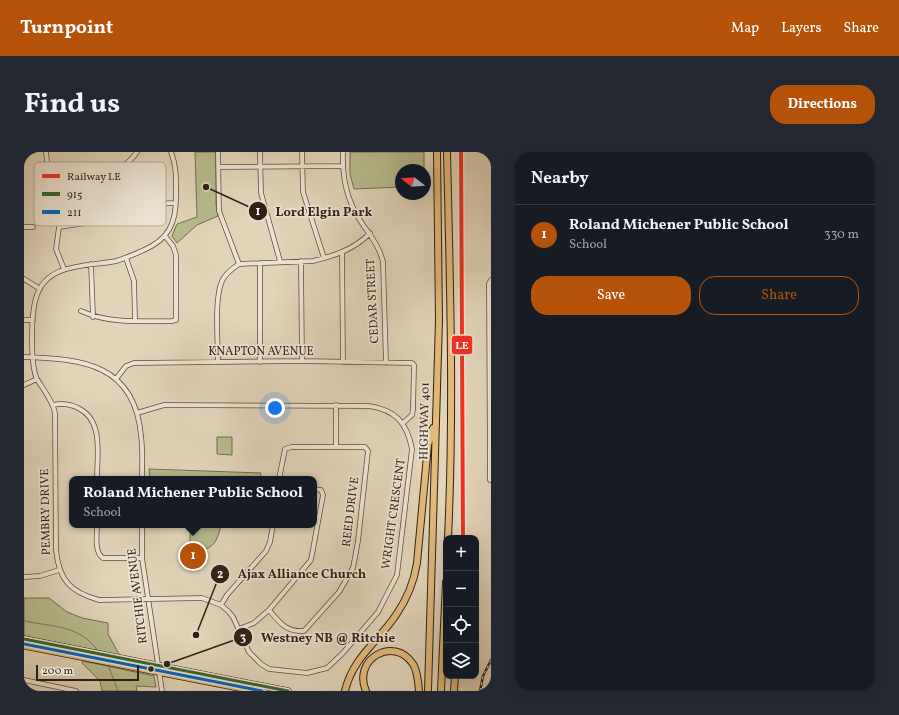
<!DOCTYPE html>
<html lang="en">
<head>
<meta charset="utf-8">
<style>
	:root { --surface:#171b24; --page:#242831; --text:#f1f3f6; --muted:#9ea1a6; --line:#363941; --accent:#b45309 }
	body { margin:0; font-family:Vollkorn,serif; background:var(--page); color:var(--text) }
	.controls { position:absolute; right:12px; bottom:12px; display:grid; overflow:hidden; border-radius:8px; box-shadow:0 4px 16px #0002 }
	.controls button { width:36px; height:36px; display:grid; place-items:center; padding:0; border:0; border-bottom:1px solid var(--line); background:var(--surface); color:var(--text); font:20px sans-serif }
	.compass { position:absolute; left:371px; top:12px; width:36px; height:36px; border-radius:50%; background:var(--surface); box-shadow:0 4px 16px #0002; rotate:287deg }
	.scale { position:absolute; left:12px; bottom:10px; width:103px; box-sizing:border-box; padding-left:4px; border:2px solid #321f13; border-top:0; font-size:11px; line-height:14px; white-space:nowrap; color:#321f13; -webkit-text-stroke:3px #ece3d2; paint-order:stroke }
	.you { position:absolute; left:251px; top:256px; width:14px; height:14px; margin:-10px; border:3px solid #fff; border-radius:50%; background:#1a73e8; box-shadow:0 0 0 6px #1a73e833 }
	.badge { display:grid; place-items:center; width:26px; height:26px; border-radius:50%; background:var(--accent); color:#fff; font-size:13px; font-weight:700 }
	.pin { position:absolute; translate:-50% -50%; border:2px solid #fff; box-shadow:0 1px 4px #0006 }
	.popup { position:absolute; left:45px; top:324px; width:248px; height:52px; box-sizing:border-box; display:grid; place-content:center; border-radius:8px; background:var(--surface); filter:drop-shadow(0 1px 3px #0005); font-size:13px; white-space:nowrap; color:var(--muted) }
	.popup b { font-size:15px; color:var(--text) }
	.popup::after { content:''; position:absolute; left:50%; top:100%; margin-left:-8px; border:8px solid transparent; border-top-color:var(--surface) }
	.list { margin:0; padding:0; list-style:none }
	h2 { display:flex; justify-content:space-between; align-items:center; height:52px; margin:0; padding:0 16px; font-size:17px }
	h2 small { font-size:13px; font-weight:400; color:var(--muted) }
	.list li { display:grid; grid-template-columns:26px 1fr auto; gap:12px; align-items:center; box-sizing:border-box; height:60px; padding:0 16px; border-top:1px solid var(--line) }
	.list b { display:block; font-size:15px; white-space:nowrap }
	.list p { margin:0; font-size:13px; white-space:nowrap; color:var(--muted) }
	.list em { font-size:13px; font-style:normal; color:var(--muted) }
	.actions { display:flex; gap:8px; padding:12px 16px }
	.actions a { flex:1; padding:9px 0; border:1px solid var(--accent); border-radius:16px; text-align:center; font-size:14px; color:var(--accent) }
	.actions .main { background:var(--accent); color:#fff }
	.icon { flex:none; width:22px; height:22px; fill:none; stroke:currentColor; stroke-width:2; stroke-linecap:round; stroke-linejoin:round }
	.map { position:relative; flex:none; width:467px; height:539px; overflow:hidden; border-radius:16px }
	header { display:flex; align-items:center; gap:24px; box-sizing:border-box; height:56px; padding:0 20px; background:var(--accent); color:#fff }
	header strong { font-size:19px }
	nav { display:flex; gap:22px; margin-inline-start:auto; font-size:14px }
	.intro { display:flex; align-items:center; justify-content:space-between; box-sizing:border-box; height:96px; padding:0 24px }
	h1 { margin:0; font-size:28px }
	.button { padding:10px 18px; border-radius:16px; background:var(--accent); color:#fff; font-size:14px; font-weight:700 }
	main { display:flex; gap:24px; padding:0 24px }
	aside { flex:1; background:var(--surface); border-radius:16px; box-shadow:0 4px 16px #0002 }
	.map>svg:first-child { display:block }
	.green { fill:#b8bb8c; stroke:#756d50 }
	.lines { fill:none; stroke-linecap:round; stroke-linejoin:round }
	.stream { stroke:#6f7a75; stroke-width:1 }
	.minor-casing { stroke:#5e4c3c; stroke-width:5.5 }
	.major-casing { stroke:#321f13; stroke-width:7 }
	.highway-casing { stroke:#321f13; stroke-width:8 }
	.minor { stroke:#ece3d2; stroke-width:4 }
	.major { stroke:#e1ba7c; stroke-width:5.5 }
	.highway { stroke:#e1ba7c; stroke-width:6 }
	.rail-casing { stroke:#321f13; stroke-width:2.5 }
	.rail { stroke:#ece3d2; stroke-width:1; stroke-dasharray:3; stroke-linecap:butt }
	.bus-1-casing { stroke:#ece3d2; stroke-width:6 }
	.bus-2-casing { stroke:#ece3d2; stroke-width:6 }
	.bus-1 { stroke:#363; stroke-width:3 }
	.bus-2 { stroke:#0065bd; stroke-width:3 }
	.rail-1-casing { stroke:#ece3d2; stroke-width:7 }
	.rail-1 { stroke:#ee3124; stroke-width:4 }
	.bus-dot { fill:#321f13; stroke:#ece3d2; stroke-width:1.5 }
	.labels { text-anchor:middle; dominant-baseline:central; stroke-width:3.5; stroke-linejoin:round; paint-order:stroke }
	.street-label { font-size:12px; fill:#321f13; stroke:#ece3d2 }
	.key { fill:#ece3d2; stroke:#b4a899; stroke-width:1 }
	.key-label { font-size:11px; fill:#321f13 }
	.leader { fill:none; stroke:#321f13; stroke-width:1.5 }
	.callout-dot { fill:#321f13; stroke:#ece3d2; stroke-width:1.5 }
	.mark-label { font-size:12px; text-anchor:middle; font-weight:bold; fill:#fff }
	.callout-label { font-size:13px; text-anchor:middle; font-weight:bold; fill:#321f13; stroke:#ece3d2; stroke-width:3.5; stroke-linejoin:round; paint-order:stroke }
	.line-badge { stroke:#ece3d2; stroke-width:1.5 }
	.badge-label { font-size:11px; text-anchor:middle; font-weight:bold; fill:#fff }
</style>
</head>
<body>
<header>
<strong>Turnpoint</strong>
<nav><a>Map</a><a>Layers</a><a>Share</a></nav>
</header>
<div class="intro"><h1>Find us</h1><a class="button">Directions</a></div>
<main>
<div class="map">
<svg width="467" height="539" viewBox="0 0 467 539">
	<rect width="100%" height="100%" fill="#e2d4b9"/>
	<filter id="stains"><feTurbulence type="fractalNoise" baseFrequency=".005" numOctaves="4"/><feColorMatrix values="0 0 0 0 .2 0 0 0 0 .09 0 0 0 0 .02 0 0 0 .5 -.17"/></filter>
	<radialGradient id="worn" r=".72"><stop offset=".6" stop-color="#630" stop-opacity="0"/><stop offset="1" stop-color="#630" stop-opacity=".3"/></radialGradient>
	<!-- green -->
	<path class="green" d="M171 0H192V52L194 64 173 73 153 91 148 84 153 72 173 65Z
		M326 0H400V18H377V35L330 37 326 22Z
		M193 285H208V303L193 302Z
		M125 317 237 321 236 327H126Z
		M167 373H197C192 395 187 398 165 399Z
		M0 446H25L43 460 58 466 84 471V482L96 504 0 484Z
		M59 509 130 524 132 535 112 534 113 539H78L76 529 58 511Z"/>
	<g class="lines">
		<!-- stream -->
		<path class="stream" d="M0 469C29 475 56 473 74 499
			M84 513 94 539"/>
		<defs>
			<path id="minor" d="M22 0 25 28 29 31 34 32C60 28 97 25 113 0
				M194 0 195 59 215 112
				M236 0 237 41 256 109
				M278 0 279 40 300 106
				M319 0C318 23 322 45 334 65 344 82 354 90 359 110L362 211
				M194 15 318 14
				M0 75H9
				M318 101 319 210
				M102 106 110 129 111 168
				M277 109 278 209
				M236 111V210
				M67 112 69 165
				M40 117 32 97 35 75 82 68 121 52 152 51
				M0 127 16 137
				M57 159C85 172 117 169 148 169L152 168V103L149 94 141 84
				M0 168H9
				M0 205C59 207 111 212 117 284 119 298 118 313 118 327
				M194 210C194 189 190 147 198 129 201 122 209 116 215 112L289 109C310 104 331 97 346 81
				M92 227 102 214 110 211 278 209 388 211 390 213 389 258 388 263 379 271
				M0 233 13 227
				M29 253C38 251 46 252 54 256 80 268 73 303 73 327
				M113 261 140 253 345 254C372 258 383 271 388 297L373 423 354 460 318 502 303 516 283 521 245 517 237 512 225 500 209 465 204 459 197 453 178 446 75 448C46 440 35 428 32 398L31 261C28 247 20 239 13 227 6 213 7 162 12 146 22 110 63 115 92 109 102 106 111 102 120 98 145 87 152 71 152 45 152 29 153 15 147 0
				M312 295V253
				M466 328 465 132 467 128
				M73 373C73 383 70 400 79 406H118
				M118 373V406L138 539
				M0 425 16 424 35 418
				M197 453 203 443 242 399 246 390 249 373
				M245 458C256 471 262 480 280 479L315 440 329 416 334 389 344 299 341 295H267L261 297 255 327
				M215 477 230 471 245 458 287 408 299 343 297 338 290 337
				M0 528 52 539"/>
			<path id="major" d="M0 487 264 539
				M0 494 230 539"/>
			<path id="highway" d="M423 0C426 129 430 257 424 386
				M321 539C329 505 354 490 372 463 383 447 390 430 393 411L404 293 409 276
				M342 539C328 507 370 483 389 512 394 520 394 530 395 539
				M404 539 415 168 413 0
				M417 539 422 430
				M430 539 431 524"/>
		</defs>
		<!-- minor casing -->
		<use href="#minor" class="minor-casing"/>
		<!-- major casing -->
		<use href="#major" class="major-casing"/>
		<!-- highway casing -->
		<use href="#highway" class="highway-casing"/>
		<!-- minor -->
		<use href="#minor" class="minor"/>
		<!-- major -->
		<use href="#major" class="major"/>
		<!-- highway -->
		<use href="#highway" class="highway"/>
		<defs>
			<path id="rail" d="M456 539 459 524 467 508"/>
		</defs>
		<!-- rail casing -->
		<use href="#rail" class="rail-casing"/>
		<!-- rail -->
		<use href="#rail" class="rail"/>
		<defs>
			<path id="bus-1" d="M0 487 264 539"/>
			<path id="bus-2" d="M0 492 238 539"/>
		</defs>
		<!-- bus-1 casing -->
		<use href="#bus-1" class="bus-1-casing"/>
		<!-- bus-2 casing -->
		<use href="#bus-2" class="bus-2-casing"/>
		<!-- bus-1 -->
		<use href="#bus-1" class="bus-1"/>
		<!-- bus-2 -->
		<use href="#bus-2" class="bus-2"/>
		<defs>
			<path id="rail-1" d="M437 0 439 386"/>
		</defs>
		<!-- rail-1 casing -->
		<use href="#rail-1" class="rail-1-casing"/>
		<!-- rail-1 -->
		<use href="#rail-1" class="rail-1"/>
	</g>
	<!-- markers -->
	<circle class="bus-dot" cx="127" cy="517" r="3.5"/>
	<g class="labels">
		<!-- street labels -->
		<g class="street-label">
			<text transform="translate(349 149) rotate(-93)">CEDAR STREET</text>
			<text x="237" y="200">KNAPTON AVENUE</text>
			<text transform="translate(401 269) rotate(-89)">HIGHWAY 401</text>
			<text transform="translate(22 360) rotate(-91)">PEMBRY DRIVE</text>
			<text transform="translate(327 360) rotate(-83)">REED DRIVE</text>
			<text transform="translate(370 362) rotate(-82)">WRIGHT CRESCENT</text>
			<text transform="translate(114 444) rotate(-97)">RITCHIE AVENUE</text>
		</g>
	</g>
	<!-- legend -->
	<rect x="10" y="10" width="132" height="64" rx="6" class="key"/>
	<rect x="18" y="22" width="18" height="4" fill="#ee3124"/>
	<rect x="18" y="40" width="18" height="4" fill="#363"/>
	<rect x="18" y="58" width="18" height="4" fill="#0065bd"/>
	<g class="key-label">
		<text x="43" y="28">Railway LE</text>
		<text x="43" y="46">915</text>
		<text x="43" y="64">211</text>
	</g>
	<!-- callouts -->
	<path class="leader" d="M182 35L234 59M172 483L196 422M143 512L219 485"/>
	<g class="callout-dot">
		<circle cx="182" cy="35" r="4"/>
		<circle cx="172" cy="483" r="4"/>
		<circle cx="143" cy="512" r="4"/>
		<circle cx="234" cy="59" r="10"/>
		<circle cx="196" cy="422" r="10"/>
		<circle cx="219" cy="485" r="10"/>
	</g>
	<g class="mark-label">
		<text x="234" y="63">1</text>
		<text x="196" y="426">2</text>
		<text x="219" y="489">3</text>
	</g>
	<g class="callout-label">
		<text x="300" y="64">Lord Elgin Park</text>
		<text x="278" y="426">Ajax Alliance Church</text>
		<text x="304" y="490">Westney NB @ Ritchie</text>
	</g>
	<rect class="line-badge" x="427" y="183" width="22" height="20" rx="4" fill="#ee3124"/>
	<g class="badge-label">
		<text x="438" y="197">LE</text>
	</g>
	<rect width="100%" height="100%" filter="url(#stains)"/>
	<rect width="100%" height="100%" fill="url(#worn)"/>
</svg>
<div class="controls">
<button>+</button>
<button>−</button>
<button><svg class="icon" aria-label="locate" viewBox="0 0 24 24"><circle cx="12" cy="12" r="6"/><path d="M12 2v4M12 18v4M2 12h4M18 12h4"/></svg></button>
<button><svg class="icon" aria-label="layers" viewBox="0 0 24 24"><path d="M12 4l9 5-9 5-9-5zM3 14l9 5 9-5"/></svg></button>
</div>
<svg class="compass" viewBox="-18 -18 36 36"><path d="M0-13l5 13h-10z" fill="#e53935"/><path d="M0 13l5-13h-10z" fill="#9ea1a6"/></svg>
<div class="scale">200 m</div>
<div class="you"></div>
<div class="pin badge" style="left:169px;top:404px">1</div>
<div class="popup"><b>Roland Michener Public School</b>School</div>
</div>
<aside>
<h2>Nearby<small></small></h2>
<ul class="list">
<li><span class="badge">1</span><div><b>Roland Michener Public School</b><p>School</p></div><em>330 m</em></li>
</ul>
<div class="actions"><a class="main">Save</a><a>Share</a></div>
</aside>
</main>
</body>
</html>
